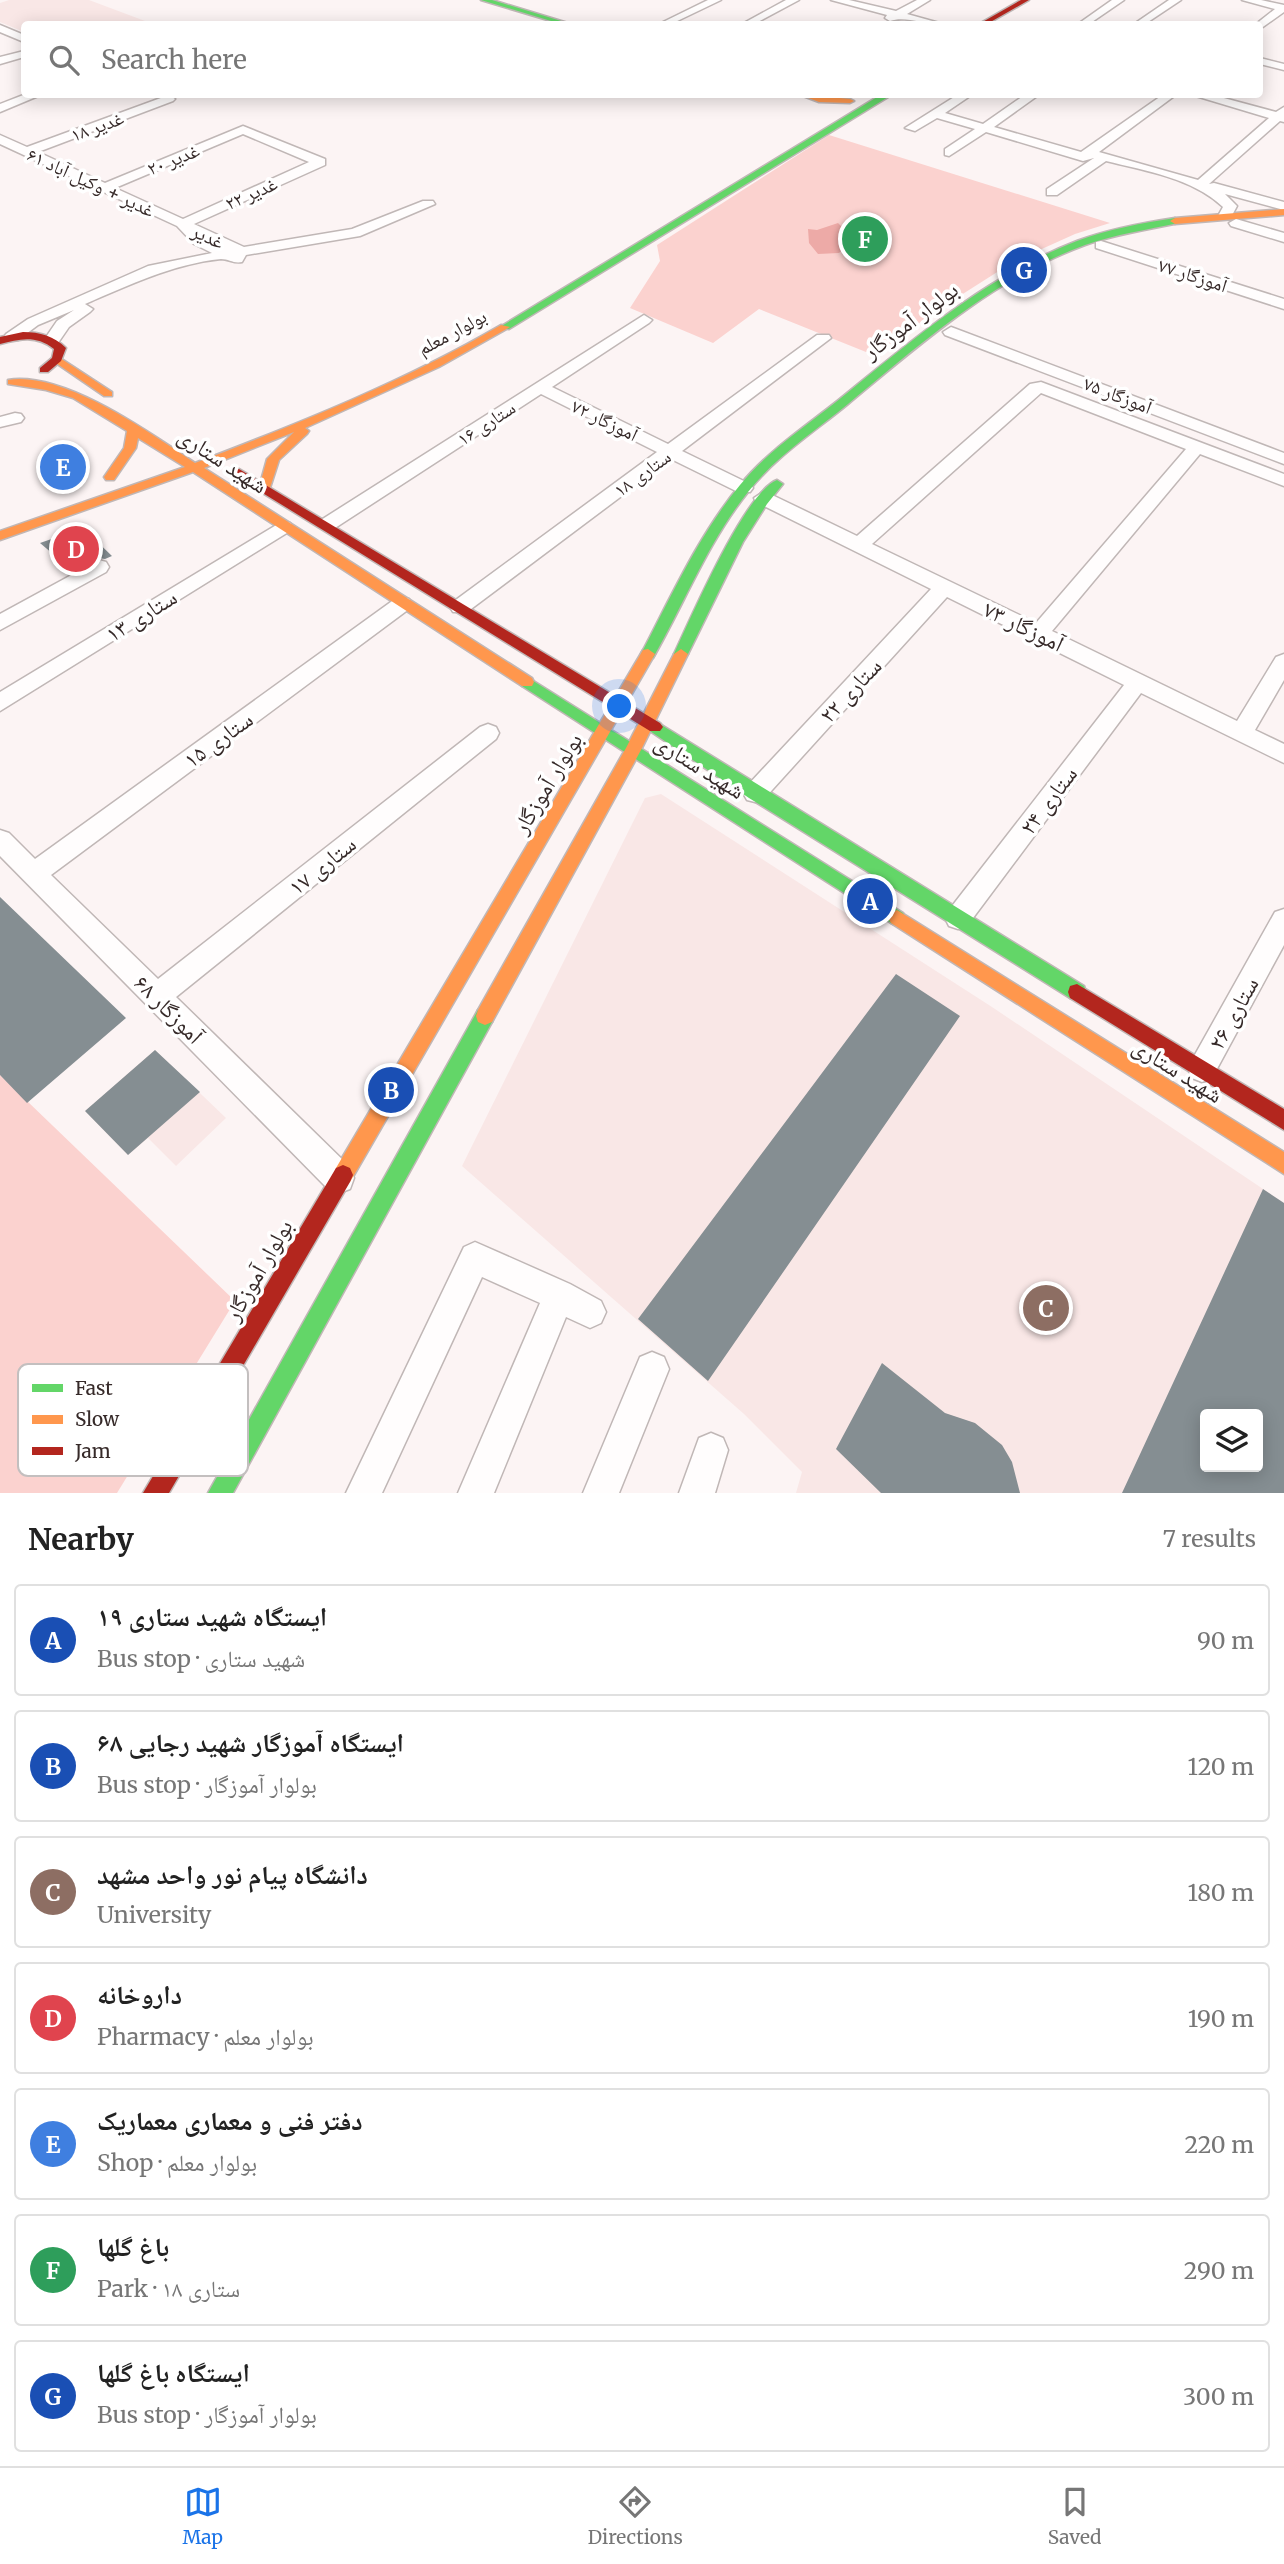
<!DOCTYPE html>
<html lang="en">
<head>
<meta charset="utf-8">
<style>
	:root { --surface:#fff; --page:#f6f6f6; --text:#222; --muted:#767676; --line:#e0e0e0; --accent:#1a73e8 }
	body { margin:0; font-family:Merriweather,"Noto Naskh Arabic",serif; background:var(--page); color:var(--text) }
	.controls { position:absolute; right:21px; bottom:21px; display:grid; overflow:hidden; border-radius:7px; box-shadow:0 4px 18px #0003 }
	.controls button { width:63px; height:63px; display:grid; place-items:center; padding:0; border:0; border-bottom:2px solid var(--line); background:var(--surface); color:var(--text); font:35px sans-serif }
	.you { position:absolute; left:620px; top:707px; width:24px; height:24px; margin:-18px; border:5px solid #fff; border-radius:50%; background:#1a73e8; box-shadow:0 0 0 10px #1a73e833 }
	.badge { display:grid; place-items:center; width:46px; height:46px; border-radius:50%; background:var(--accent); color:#fff; font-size:23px; font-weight:700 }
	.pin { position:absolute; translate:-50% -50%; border:4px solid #fff; box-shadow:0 2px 7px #0006 }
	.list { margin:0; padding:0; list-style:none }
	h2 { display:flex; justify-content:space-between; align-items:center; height:91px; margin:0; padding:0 28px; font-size:30px }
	h2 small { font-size:23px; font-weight:400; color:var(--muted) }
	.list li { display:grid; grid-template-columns:46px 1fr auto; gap:21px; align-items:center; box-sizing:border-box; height:112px; margin:0 14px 14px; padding:0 14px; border:2px solid var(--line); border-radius:7px }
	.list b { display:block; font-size:26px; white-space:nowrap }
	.list p { margin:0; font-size:23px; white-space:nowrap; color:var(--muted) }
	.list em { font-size:23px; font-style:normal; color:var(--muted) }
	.icon { flex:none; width:38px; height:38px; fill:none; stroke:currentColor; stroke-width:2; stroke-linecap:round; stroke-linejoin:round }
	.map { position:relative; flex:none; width:1284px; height:1493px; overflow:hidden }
	.search { position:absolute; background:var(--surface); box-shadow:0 4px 18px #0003; left:21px; right:21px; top:21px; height:77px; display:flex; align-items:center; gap:18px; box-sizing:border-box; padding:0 24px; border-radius:7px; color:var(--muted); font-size:26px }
	.sheet { height:973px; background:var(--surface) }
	nav { display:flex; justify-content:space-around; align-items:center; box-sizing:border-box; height:98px; border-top:2px solid var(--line); background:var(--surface); font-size:19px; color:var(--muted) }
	nav a { display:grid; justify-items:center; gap:4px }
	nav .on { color:var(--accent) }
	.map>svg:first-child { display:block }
	.built { fill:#f9e7e6; fill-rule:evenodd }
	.green { fill:#fbd2cf }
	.water { fill:#edaaa7 }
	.building { fill:#858e92; fill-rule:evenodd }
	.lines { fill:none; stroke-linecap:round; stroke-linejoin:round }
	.street-casing { stroke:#c0b7b6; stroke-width:3 }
	.fast-casing { stroke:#c0b7b6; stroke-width:3 }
	.slow-casing { stroke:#c0b7b6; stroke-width:3 }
	.jam-casing { stroke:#c0b7b6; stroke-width:3 }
	.street { fill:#fffdfd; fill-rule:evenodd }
	.fast { fill:#63d668; fill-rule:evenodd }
	.slow { fill:#ff974d; fill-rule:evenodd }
	.jam { fill:#b3261e; fill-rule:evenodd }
	.labels { text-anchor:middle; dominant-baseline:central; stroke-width:7; stroke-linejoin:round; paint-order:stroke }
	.far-street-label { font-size:19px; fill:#362a29; stroke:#fff }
	.street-label { font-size:23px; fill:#362a29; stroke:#fff }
	.key { fill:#fff; stroke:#c3bfbf; stroke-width:2 }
	.key-label { font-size:19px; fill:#362a29 }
</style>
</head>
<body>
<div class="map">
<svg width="1284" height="1493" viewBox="0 0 1284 1493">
	<rect width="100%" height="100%" fill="#fcf4f4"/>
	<!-- built -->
	<path class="built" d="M9 0H89L153 24H24V32L0 22V3Z
		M661 794 992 1007 1284 1203V1493H796L802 1472 744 1414 462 1166 645 798ZM1205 1414H1258V1467H1205Z
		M155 1050 226 1118 176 1166 148 1138 128 1155 85 1111Z"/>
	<!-- green -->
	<path class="green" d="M829 135 1110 223 1075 234 1013 262 925 318 900 340 866 352 759 309 713 343 630 308 660 261 657 245Z
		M0 1075 235 1301 117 1493H0Z"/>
	<!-- water -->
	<path class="water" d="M838 223 843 228 856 229 855 234 863 237 857 239 858 245 848 253 842 250 839 253 818 254 809 243 808 229 817 230Z"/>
	<!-- building -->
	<path class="building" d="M83 528 112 556 105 559 98 558 73 571 40 543Z
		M0 897 126 1018 27 1103 0 1075Z
		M896 974 960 1016 708 1381 638 1319Z
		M155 1050 200 1092 128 1155 85 1111Z
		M1263 1189 1284 1203V1493H1122ZM1205 1414H1258V1467H1205Z
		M882 1363 945 1413 975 1423 1002 1445 1012 1462 1020 1493H881L836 1449Z"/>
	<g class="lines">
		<defs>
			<path id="street" d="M708 0H721L671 24H659Z
				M786 0H799L754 24H742Z
				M831 0H849L896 11 917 0H930L907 14 943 24C926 26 906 15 890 21L885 18 887 15Z
				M1112 0H1124L1089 24H1078Z
				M1169 0H1181L1145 24H1134Z
				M1242 0H1261L1284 5V12L1260 29V24H1256L1275 9Z
				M0 25 24 35V42L0 32Z
				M24 51V57L0 64V57Z
				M1260 58 1284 64V70L1260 64Z
				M26 94H43L0 112V104Z
				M959 94H973L945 113 983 124 1026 94H1040L994 127 1081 152 1164 94H1177L1099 152 1198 180 1269 118 1189 94H1209L1276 112 1284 107V122L1280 121 1209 184 1214 183 1284 202V210L1225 194 1237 206 1230 219H1220L1218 216 1223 207C1192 178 1146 171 1106 161L1057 195H1047V189L1094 158 1083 161 986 132 949 156 945 155V149L975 129 937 118 915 131 905 128Z
				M169 95 175 99 173 101 38 152 105 183 243 126 325 159V165L194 224 244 247 352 229 423 201H433L435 204 360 236 246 255 242 262C234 264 229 259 221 259 173 264 129 285 85 304L93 309 90 312 69 327 58 343 52 345 44 340 57 321 74 310 38 325 18 340H6L4 337 6 334 28 319 148 266 212 253 194 244 177 226 0 144V135L27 147ZM243 134 309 162 183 219 115 188Z
				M1236 219 1284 233V242L1231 226 1229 223Z
				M1101 241 1284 299V309L1096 248V242Z
				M644 315 652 320 649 323 552 387 668 444 817 335H829L831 338 682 451 750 484 753 488 750 492H738L671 459 467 612H453L450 607 453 602 657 452 541 394 335 528H321L319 524 321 520Z
				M951 327 1284 453V464L945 335 943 332Z
				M1041 382 1284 474V486L1200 454 1052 631 1237 721 1276 657 1284 654V680L1255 730 1284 744V763L1141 693 967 926 958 929 949 926 945 918 949 910 1124 685 947 597 763 800 755 802 747 800 743 793 747 786 931 589 756 502 754 498 763 492 770 494 857 536 1030 384ZM1041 393 1186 449 1036 623 872 544Z
				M15 413 21 414 24 418 21 422 0 427V417Z
				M283 521 290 523 293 527 290 531 0 711V692Z
				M99 560 106 562 109 567 106 572 0 630V614Z
				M402 597 409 599 412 604 409 609 51 875 158 979 480 727 488 724 496 727 499 733 496 739 176 997 350 1167 354 1178 350 1189 339 1193 328 1189 0 856V830L9 833 35 859 395 599Z
				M1284 909V945L1212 1078 1202 1082 1192 1078 1188 1069 1192 1060 1275 912Z
				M475 1242 570 1284 601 1301 606 1312 601 1323 590 1328 566 1317 494 1493H458L540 1303 482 1277 382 1493H346L464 1247Z
				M652 1352 664 1357 669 1369 619 1493H583L640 1357Z
				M711 1433 723 1438 728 1450 715 1493H679L699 1438Z"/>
			<path id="fast" d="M481 0H492L571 24H561Z
				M882 94H893L509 329 500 327Z
				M1175 218 1180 221 1178 223C1147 230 1116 234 1085 245 995 278 920 344 848 404 814 432 775 457 748 492 708 542 685 602 653 658H643L641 654C671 597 698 536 740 485 767 452 803 428 836 402 911 341 986 276 1077 241 1109 229 1142 223 1175 218Z
				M777 480 783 484 767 504 743 542 688 654 681 659 676 658 674 654C690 620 745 492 777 480Z
				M527 677 903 913 906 918 903 923 897 926 891 923 522 686 520 682Z
				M655 721 1084 986 1086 992 1084 998 1077 1000 1070 998 749 798 650 731 647 727Z
				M485 1007 492 1010 494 1016 492 1022 233 1493H208L478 1010Z"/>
			<path id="slow" d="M798 94 850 99 854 101 850 103 819 102Z
				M1284 209V215L1175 224 1170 221 1175 218Z
				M501 325 510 327 439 367 305 428 309 431 307 434 279 460 269 491H261L259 488 267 459 294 432 204 468 532 678 534 682 532 686H522L193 472 0 540V531L185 467 138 438 136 448 114 480H106L104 477 124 448 127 431 73 398 46 390 8 384V380C64 371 150 433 195 463 300 423 405 381 501 325Z
				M57 356 112 392V396H104L53 361 51 359Z
				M648 649 655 654 350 1182 343 1185 336 1182 333 1175 336 1168 643 650Z
				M681 649 688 654 641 750 492 1022 485 1025 478 1022 476 1016 478 1010 626 748 674 654Z
				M897 910 1284 1152V1174L891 923 888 918 891 913Z"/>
			<path id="jam" d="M1021 0H1029L987 24H979Z
				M23 332C40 332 54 336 66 348L61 361 48 372H40V368L52 358 54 349C36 335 20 339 0 344V337Z
				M239 469 660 723 663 727 660 731H650L235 476V470Z
				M1077 984 1284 1109V1130L1070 998 1068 992 1070 986Z
				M343 1165 350 1168 353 1175 350 1182 169 1493H143L336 1168Z"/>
		</defs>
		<!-- street casing -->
		<use href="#street" class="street-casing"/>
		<!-- fast casing -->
		<use href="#fast" class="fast-casing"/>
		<!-- slow casing -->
		<use href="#slow" class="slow-casing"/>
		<!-- jam casing -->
		<use href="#jam" class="jam-casing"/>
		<!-- street -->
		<use href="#street" class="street"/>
		<!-- fast -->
		<use href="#fast" class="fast"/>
		<!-- slow -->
		<use href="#slow" class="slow"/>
		<!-- jam -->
		<use href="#jam" class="jam"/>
	</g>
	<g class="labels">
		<!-- far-street labels -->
		<g class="far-street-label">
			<text transform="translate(97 126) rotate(-20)">غدیر ۱۸</text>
			<text transform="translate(173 159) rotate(-22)">غدیر ۲۰</text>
			<text transform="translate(91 182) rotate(25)">غدیر + وکیل آباد ۶۱</text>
			<text transform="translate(251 193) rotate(-24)">غدیر ۲۲</text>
			<text transform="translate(208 236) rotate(24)">غدیر</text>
			<text transform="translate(1193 275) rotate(18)">۷۷ آموزگار</text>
			<text transform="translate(452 332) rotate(-28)">بولوار معلم</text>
			<text transform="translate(1118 395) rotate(21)">آموزگار ۷۵</text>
			<text transform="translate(605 420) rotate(26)">۷۲ آموزگار</text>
			<text transform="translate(486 423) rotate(-33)">ستاری ۱۶</text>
			<text transform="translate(642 473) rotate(-36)">ستاری ۱۸</text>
		</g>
		<!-- street labels -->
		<g class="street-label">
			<text transform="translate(910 320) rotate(-37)">بولوار آموزگار</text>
			<text transform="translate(223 460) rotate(33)">شهید ستاری</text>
			<text transform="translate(141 615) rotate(-32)">ستاری ۱۳</text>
			<text transform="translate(1024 626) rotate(26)">۷۳ آموزگار</text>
			<text transform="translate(850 690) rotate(-47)">ستاری ۲۲</text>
			<text transform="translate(218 739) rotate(-36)">ستاری ۱۵</text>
			<text transform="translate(700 766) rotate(32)">شهید ستاری</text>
			<text transform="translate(547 783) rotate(-59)">بولوار آموزگار</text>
			<text transform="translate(1048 800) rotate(-53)">ستاری ۲۴</text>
			<text transform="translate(322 865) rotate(-39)">ستاری ۱۷</text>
			<text transform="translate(169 1009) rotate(45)">آموزگار ۶۸</text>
			<text transform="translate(1233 1013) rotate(-61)">ستاری ۲۶</text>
			<text transform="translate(1178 1070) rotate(32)">شهید ستاری</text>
			<text transform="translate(258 1270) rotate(-60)">بولوار آموزگار</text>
		</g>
	</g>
	<!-- legend -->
	<rect x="18" y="1364" width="230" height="112" rx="10" class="key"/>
	<rect x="32" y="1384" width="31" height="8" fill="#63d668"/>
	<rect x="32" y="1415" width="31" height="9" fill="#ff974d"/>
	<rect x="32" y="1447" width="31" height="8" fill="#b3261e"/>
	<g class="key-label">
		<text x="75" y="1395">Fast</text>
		<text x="75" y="1426">Slow</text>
		<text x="75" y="1458">Jam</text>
	</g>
</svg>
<div class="controls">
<button><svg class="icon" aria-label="layers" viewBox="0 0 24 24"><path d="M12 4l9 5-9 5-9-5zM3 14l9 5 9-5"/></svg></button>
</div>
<div class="you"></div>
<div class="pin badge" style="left:870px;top:901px;background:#1a4fb4">A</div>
<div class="pin badge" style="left:391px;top:1090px;background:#1a4fb4">B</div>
<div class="pin badge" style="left:1046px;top:1308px;background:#8d6e63">C</div>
<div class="pin badge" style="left:76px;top:549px;background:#e0444e">D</div>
<div class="pin badge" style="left:63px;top:467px;background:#3f7fe0">E</div>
<div class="pin badge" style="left:865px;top:239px;background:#2e9e5b">F</div>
<div class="pin badge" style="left:1024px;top:270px;background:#1a4fb4">G</div>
<div class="search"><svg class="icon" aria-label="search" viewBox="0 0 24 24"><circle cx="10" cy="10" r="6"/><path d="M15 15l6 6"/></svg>Search here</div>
</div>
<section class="sheet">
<h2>Nearby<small>7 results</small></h2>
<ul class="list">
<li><span class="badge" style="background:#1a4fb4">A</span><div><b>ایستگاه شهید ستاری ۱۹</b><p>Bus stop · شهید ستاری</p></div><em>90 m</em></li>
<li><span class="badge" style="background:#1a4fb4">B</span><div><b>ایستگاه آموزگار شهید رجایی ۶۸</b><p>Bus stop · بولوار آموزگار</p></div><em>120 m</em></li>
<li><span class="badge" style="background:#8d6e63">C</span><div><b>دانشگاه پیام نور واحد مشهد</b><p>University</p></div><em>180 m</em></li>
<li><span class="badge" style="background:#e0444e">D</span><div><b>داروخانه</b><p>Pharmacy · بولوار معلم</p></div><em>190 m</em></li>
<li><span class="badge" style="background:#3f7fe0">E</span><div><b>دفتر فنی و معماری معماریک</b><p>Shop · بولوار معلم</p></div><em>220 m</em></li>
<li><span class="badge" style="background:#2e9e5b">F</span><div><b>باغ گلها</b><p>Park · ستاری ۱۸</p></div><em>290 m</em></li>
<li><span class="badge" style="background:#1a4fb4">G</span><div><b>ایستگاه باغ گلها</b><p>Bus stop · بولوار آموزگار</p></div><em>300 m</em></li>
</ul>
</section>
<nav>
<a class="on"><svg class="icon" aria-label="map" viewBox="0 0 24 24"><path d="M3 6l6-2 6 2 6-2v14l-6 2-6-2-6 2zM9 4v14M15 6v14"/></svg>Map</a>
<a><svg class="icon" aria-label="directions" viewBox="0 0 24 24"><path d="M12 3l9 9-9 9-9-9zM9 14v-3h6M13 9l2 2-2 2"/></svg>Directions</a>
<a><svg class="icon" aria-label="saved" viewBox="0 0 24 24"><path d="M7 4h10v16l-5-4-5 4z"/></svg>Saved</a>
</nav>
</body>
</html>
